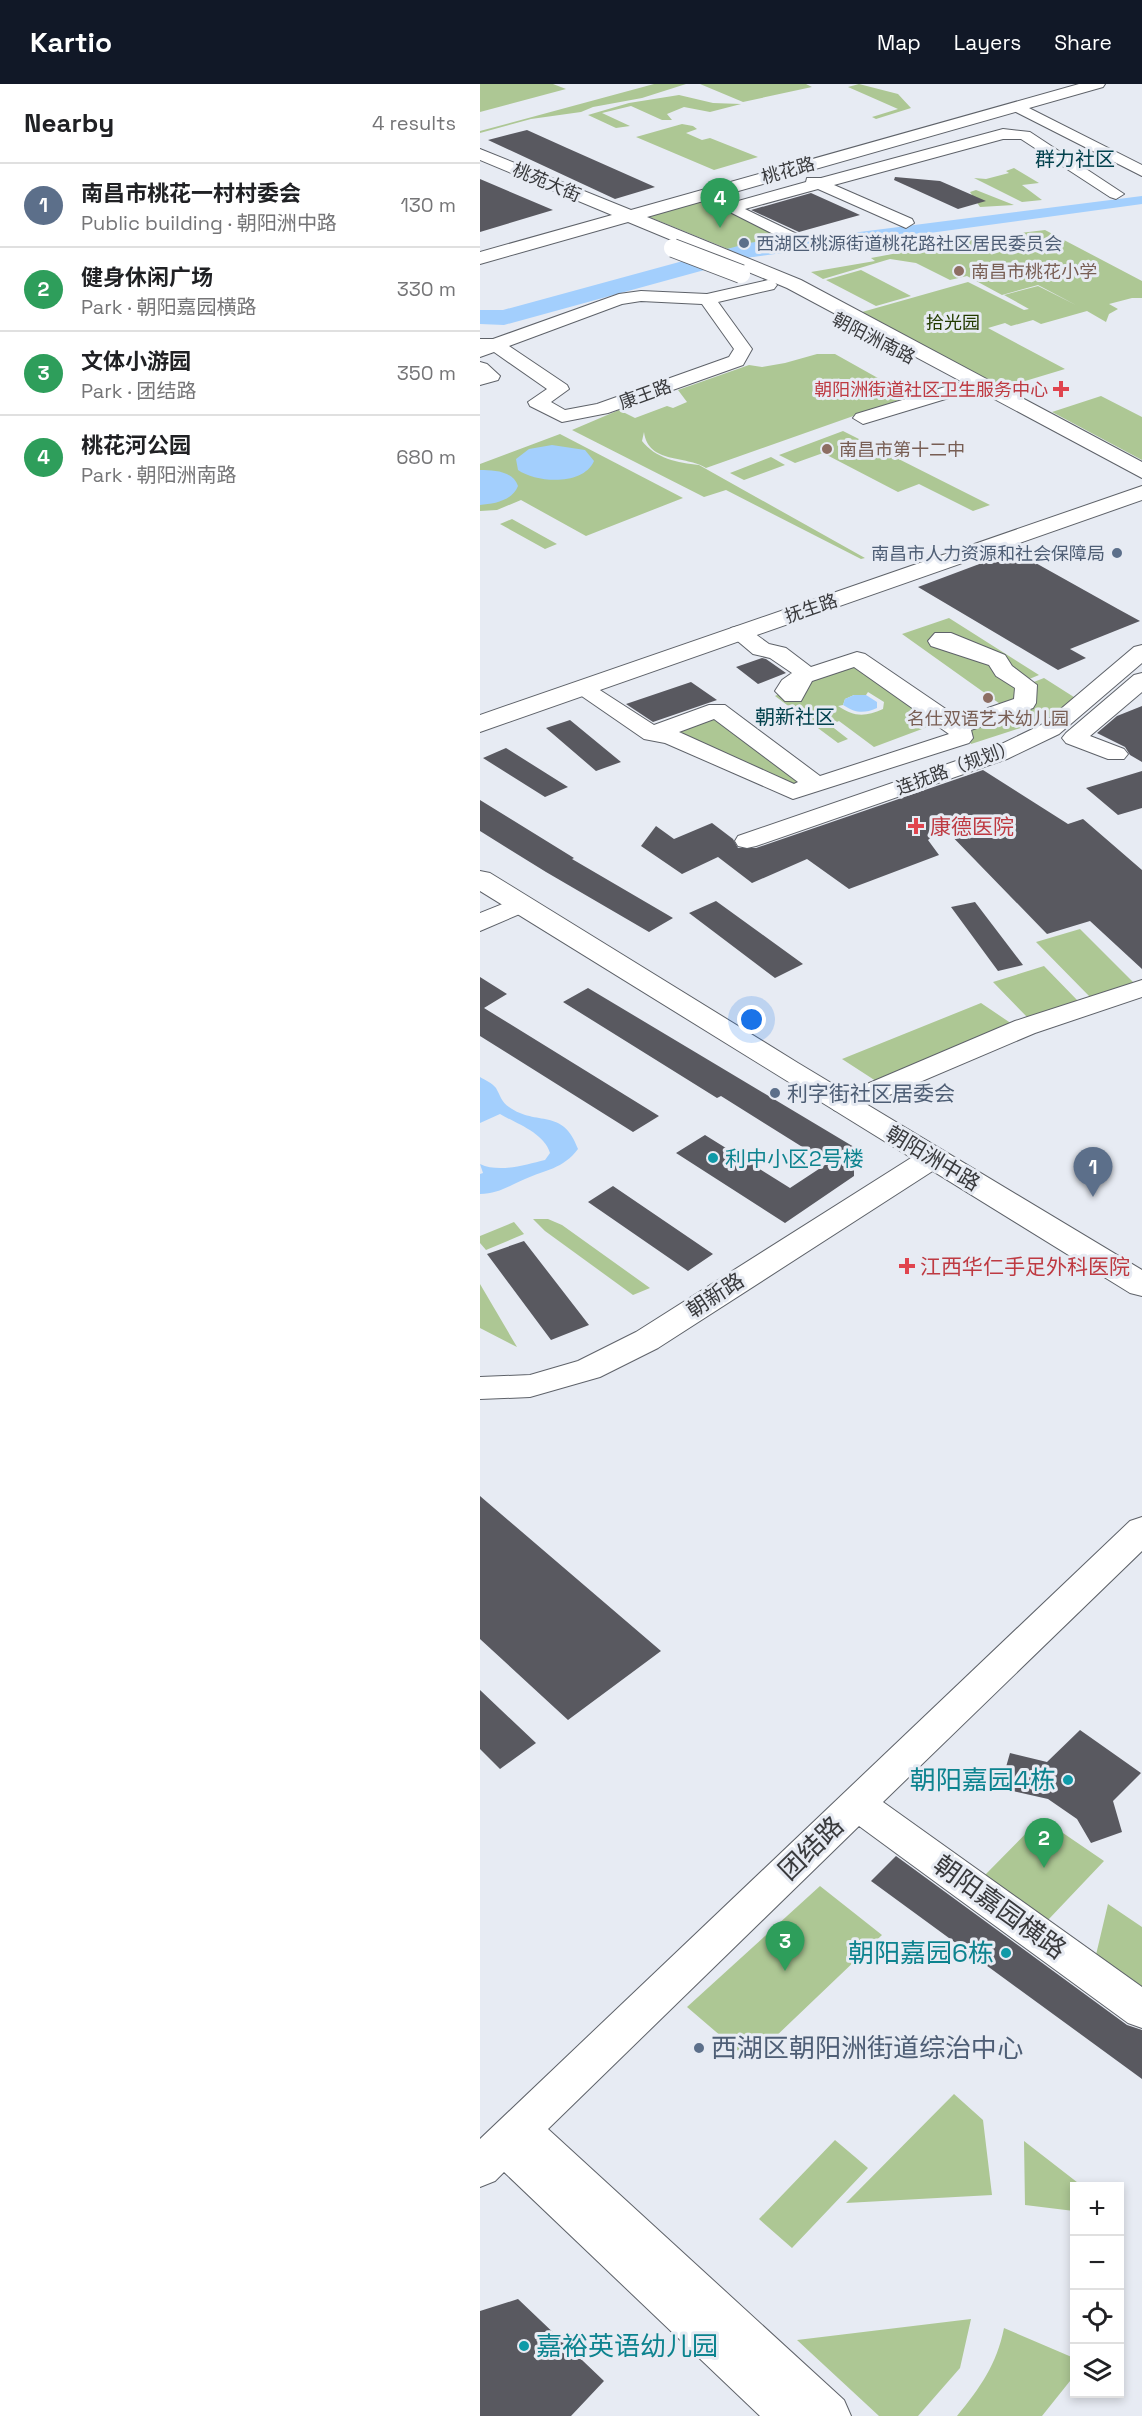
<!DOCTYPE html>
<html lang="en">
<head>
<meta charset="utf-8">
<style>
	:root { --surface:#fff; --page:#f6f6f6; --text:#202124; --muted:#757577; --line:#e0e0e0; --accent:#111827 }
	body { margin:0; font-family:"Space Grotesk","Noto Sans SC",sans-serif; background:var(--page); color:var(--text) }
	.controls { position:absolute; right:18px; bottom:18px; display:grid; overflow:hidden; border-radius:0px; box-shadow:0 3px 9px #0003 }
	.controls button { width:54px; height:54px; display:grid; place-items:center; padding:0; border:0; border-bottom:2px solid var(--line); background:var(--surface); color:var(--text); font:30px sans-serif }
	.you { position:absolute; left:272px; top:936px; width:21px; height:21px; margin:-15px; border:4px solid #fff; border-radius:50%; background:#1a73e8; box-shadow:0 0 0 9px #1a73e833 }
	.badge { display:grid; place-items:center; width:39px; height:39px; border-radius:50%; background:var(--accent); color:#fff; font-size:20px; font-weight:700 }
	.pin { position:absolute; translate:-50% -50px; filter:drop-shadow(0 2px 3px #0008) }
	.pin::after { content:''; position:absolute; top:32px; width:21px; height:18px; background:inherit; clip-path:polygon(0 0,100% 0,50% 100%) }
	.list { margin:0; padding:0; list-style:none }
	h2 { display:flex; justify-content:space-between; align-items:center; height:78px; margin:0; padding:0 24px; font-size:26px }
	h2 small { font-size:20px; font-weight:400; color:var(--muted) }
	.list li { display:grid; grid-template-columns:39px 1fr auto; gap:18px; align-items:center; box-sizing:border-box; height:84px; padding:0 24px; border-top:2px solid var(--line) }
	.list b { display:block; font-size:22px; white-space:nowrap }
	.list p { margin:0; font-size:20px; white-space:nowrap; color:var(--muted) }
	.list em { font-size:20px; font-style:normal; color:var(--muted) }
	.icon { flex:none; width:33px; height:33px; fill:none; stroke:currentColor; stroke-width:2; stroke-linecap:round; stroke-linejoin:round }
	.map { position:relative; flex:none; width:662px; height:2332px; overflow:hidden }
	header { display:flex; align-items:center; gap:36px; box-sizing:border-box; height:84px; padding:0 30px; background:var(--accent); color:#fff }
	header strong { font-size:28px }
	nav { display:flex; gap:33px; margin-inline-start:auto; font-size:21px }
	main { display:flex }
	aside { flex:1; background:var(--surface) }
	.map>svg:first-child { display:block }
	.green { fill:#adc794; fill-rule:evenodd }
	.water { fill:#a3cffd }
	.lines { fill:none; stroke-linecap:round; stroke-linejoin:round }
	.river { fill:#a3cffd; fill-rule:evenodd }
	.building { fill:#595960 }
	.minor-casing { stroke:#5e6269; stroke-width:2 }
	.major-casing { stroke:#5e6269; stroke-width:2 }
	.minor { fill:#fff; fill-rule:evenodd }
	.major { fill:#fff; fill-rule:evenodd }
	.major-bridge-casing { stroke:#5e6269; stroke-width:20; stroke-linecap:butt }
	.major-bridge { stroke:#fff; stroke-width:18 }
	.service-dot { fill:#5c6f8a; stroke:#e7ebf3; stroke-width:2 }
	.education-dot { fill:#8d6e63; stroke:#e7ebf3; stroke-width:2 }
	.health-dot { fill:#e0444e; stroke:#e7ebf3; stroke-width:2 }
	.culture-dot { fill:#0f9aa8; stroke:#e7ebf3; stroke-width:2 }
	.labels { text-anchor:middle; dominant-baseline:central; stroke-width:6; stroke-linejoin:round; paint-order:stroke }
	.far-street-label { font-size:18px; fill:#393a3d; stroke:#e7ebf3 }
	.far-service-label { font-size:18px; fill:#4e5e75; stroke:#e7ebf3; text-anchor:start }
	.far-education-label { font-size:18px; fill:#785e54; stroke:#e7ebf3; text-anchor:start }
	.far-park-label { font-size:18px; fill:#233b00; stroke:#e7ebf3 }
	.far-health-label { font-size:18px; fill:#be3a42; stroke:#e7ebf3; text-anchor:end }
	.far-quarter-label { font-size:20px; fill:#03424d; stroke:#e7ebf3 }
	.health-label { font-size:21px; fill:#be3a42; stroke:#e7ebf3; text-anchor:start }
	.service-label { font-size:21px; fill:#4e5e75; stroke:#e7ebf3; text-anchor:start }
	.culture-label { font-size:21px; fill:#0d838f; stroke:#e7ebf3; text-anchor:start }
	.street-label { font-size:21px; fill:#393a3d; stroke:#e7ebf3 }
	.near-culture-label { font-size:26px; fill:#0d838f; stroke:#e7ebf3; text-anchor:end }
	.near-street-label { font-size:26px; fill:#393a3d; stroke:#e7ebf3 }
	.near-service-label { font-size:26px; fill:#4e5e75; stroke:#e7ebf3; text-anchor:start }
</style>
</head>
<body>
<header>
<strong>Kartio</strong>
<nav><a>Map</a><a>Layers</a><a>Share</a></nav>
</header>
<main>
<aside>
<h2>Nearby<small>4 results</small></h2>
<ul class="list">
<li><span class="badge" style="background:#5c6f8a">1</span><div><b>南昌市桃花一村村委会</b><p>Public building · 朝阳洲中路</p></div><em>130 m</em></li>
<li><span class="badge" style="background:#2e9e5b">2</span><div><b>健身休闲广场</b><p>Park · 朝阳嘉园横路</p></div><em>330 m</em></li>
<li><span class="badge" style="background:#2e9e5b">3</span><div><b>文体小游园</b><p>Park · 团结路</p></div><em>350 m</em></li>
<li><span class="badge" style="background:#2e9e5b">4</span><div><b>桃花河公园</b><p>Park · 朝阳洲南路</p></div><em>680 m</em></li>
</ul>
</aside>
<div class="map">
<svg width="662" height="2332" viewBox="0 0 662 2332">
	<rect width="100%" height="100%" fill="#e7ebf3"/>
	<!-- green -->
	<path class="green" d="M0 0H73L86 5 0 28Z
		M174 0H206L162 14 113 23 101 28 51 35 0 49V47Z
		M220 0H326L332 3 263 18Z
		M379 0 418 10 431 24 396 35 392 33 418 25 368 3Z
		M199 11 233 19 261 20 230 28 204 23 187 30 192 36H182L151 22 122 29 150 42 136 44 108 31 149 19Z
		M202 40 213 42 217 45 206 49 222 56 230 54 278 73 234 86 156 53Z
		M534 84 559 99 542 101 562 116 542 118 494 94 506 95 529 89 526 87Z
		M496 106 534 121 500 123 490 108Z
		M225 116 311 156 248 165 167 132Z
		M565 146 662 197V214H652L629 220 638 225 629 230 626 238 607 227 561 240 553 236 531 242 525 239 508 244 585 285 522 304 382 228 488 198 544 226 549 225 524 211 558 202 596 221 558 201 522 211 487 192 470 196 436 179 410 175 343 195 331 188 395 177 391 174 498 154Z
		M381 186 431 212 396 222 346 196Z
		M337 270H355L430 312 226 384C206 371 168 380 164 348L162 357C175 374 198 379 219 381L385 474 381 475 246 406 224 413 92 346 139 326 155 334 187 322 193 324 207 318 198 306 269 281 282 283 305 279Z
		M621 312 662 333V376L572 328Z
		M363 347 510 421 493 427 439 400 418 408 343 369 315 379 299 371Z
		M80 350 203 414 106 452 41 416 17 426 0 427V380Z
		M291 373 305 381 264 396 250 389Z
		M32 435 77 460 65 465 20 440Z
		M469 534 559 591 542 598 546 601 564 594 608 622 491 660 479 645 466 636 394 663 359 637 350 641 368 655 358 659 295 612 327 596 380 577 478 638 523 622 422 550ZM388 608 404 618 403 625C385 633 374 633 358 622L363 621 365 615 374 611H386Z
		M230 629 332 703 313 708 189 648Z
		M600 845 655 900 611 914 556 858Z
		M564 882 598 917 547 933 513 898Z
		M501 919 535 942 399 999 362 975Z
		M53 1135H68L82 1141 170 1204 153 1211 65 1147Z
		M34 1138 44 1150 6 1166 0 1159V1152Z
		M0 1200 37 1263 0 1244Z
		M561 1734 624 1777 568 1836 505 1791Z
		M340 1802 402 1851 270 1977 207 1923Z
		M628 1820 662 1843V1907L615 1875Z
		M474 2010 503 2036 512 2111 366 2119Z
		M355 2056 388 2084 312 2164 279 2135Z
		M544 2057 602 2102H594V2127L545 2121Z
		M491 2235 480 2284 438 2332H399L317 2256Z
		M524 2244 594 2274V2292L562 2332H477C500 2304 517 2280 524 2244Z"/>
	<!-- water -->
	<path class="water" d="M662 112V120L273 173 255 166 271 162Z
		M163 192 172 197 29 236H0V227L6 231H23Z
		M72 361 105 366 114 377C103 402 57 399 38 386L36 375 49 365Z
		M0 386C14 386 33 387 38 402 32 417 14 420 0 421Z
		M374 611H386L397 618V624C383 630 376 629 363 621L365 615Z
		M0 993C5 996 12 999 16 1004 20 1011 22 1019 29 1023 57 1043 83 1023 98 1065 83 1085 65 1086 45 1095 29 1102 18 1110 0 1110V1090L3 1089 0 1080C19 1089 45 1081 65 1076L70 1069C64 1049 37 1040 20 1030L0 1039Z"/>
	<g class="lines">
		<!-- river -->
		<path class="river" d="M316 151 324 153 328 158 324 163 279 171 24 241 0 240V226H23L269 159Z"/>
	</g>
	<!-- building -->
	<path class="building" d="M47 46 87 64 175 103 135 115 8 56Z
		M415 93 460 97 506 117 478 125 414 96Z
		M0 95 73 126 0 148Z
		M331 109 380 131 319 148 271 126Z
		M534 467 638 525 660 537 590 565 606 574 578 586 438 503Z
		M282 574 286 575 306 589 278 600 256 583Z
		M211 598 237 616 173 638 146 620Z
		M662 622V678L650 671 645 663 617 649 637 632Z
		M90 636 141 678 116 687 66 644Z
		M26 664 88 703 65 713 3 674Z
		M503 686 588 740 603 735 662 786V885L610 837 567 850 463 743 448 756 459 771 369 805 327 775 272 799 238 773 202 790 161 762 176 742 194 755 232 739 253 755 258 764H276Z
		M662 687V724L638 731 606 704Z
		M0 716 94 774 92 775 193 834 169 848 66 788 0 747Z
		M236 817 323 880 295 894 209 829Z
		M495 818 543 881 518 887 471 823Z
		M0 893 27 910 4 924 179 1032 153 1048 0 952Z
		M108 904 374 1063V1092L305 1139 196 1069 225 1051 310 1104 348 1079 241 1012 237 1014 83 918Z
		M133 1102 233 1170 208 1187 108 1118Z
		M44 1157 109 1241 71 1256 7 1170Z
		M0 1412 181 1567 88 1636 0 1555Z
		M0 1606 56 1659 20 1685 0 1665Z
		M600 1646 661 1689 633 1717 642 1748 611 1759 597 1735 568 1715 520 1704 530 1669 567 1678Z
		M416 1772 647 1941 662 1946V1995L391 1797Z
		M38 2215 124 2297 91 2332H0V2227Z"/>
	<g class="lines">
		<defs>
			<path id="minor" d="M537 18 662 81V92L532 26 529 23Z
				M523 45 550 48 644 110 636 115 630 113 541 55H523L354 101 432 135 434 139 426 144 338 105 265 125 319 151 321 155 313 160 242 124 244 121 326 98 327 94H341Z
				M288 196 294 197 297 201 294 205 238 218 272 265 263 281 128 329 82 338 50 322 48 318 67 305 14 268 0 273V255H13L139 210 161 207 227 210ZM161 217 222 220 254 265 249 273 117 320 85 326 71 318 89 305 87 301 29 262 142 220Z
				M0 278 7 280 20 292 18 296 0 301Z
				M485 297 494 303 492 307 383 340 373 334 376 330Z
				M259 542 267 544 289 560 306 564 331 583 377 568 385 570 479 634 534 615 535 604 516 592 509 581 451 562 448 557 455 549H471L525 571 532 582 557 601 556 619 553 624 491 646 493 654 489 659 313 715 185 659 164 655 90 604 93 599H109L174 641 229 621H245L340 692 469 650 374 583 332 597 321 617H305L295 607 302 596 312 589 290 574 273 570 248 549 251 544ZM234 635 318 698 314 700 199 648Z
				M662 561V579L579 650 527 675 276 762 267 764 258 762 255 757 258 752 511 665 563 640 654 563Z
				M662 589V608L610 652 644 665 648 670 644 675H628L586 659 582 654 586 649 654 591Z
				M40 813 49 816 53 821 49 826 0 847V829Z
				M662 896V913L555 949 374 1026 364 1029 354 1026 350 1020 354 1014 535 937Z
				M452 1065 462 1067 466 1074 462 1081 178 1264 120 1293 50 1313 0 1315V1293L50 1291 98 1277 156 1248 442 1067Z
				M662 1433V1467L403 1718 662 1903V1944L648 1939 379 1742 68 2045 364 2316 371 2332H280L24 2088 15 2097 0 2103V2055L650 1437Z"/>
			<path id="major" d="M599 0H625L623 3 167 133 321 196 662 378V394L307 204 148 138 0 180V168L132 131 0 76V65L151 126Z
				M662 402V416L0 648V631Z
				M0 787 10 789 318 979 662 1186V1212L650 1209 0 807Z"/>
		</defs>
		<!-- minor casing -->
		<use href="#minor" class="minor-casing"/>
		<!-- major casing -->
		<use href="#major" class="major-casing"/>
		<!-- minor -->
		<use href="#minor" class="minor"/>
		<!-- major -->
		<use href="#major" class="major"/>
		<defs>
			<path id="major-bridge" d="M193 164 261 190"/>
		</defs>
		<!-- major-bridge casing -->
		<use href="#major-bridge" class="major-bridge-casing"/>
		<!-- major-bridge -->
		<use href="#major-bridge" class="major-bridge"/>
	</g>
	<!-- markers -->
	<g class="service-dot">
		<circle cx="264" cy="159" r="6"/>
		<circle cx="637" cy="469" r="6"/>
		<circle cx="295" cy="1009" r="6"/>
		<circle cx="219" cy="1964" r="6"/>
	</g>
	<g class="education-dot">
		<circle cx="479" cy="187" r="6"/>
		<circle cx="347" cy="365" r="6"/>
		<circle cx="508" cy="614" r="6"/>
	</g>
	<g class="health-dot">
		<path d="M578 296h6v6h6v6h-6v6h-6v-6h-6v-6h6z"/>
		<path d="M433 733h6v6h6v6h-6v6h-6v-6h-6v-6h6z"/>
		<path d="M424 1173h6v6h6v6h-6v6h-6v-6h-6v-6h6z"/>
	</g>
	<g class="culture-dot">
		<circle cx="233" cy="1074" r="6"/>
		<circle cx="588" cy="1696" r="6"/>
		<circle cx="526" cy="1869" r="6"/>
		<circle cx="44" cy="2262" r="6"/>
	</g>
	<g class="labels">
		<!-- far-street labels -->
		<g class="far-street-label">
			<text transform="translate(308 86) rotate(-16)">桃花路</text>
			<text transform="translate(67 98) rotate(23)">桃苑大街</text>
			<text transform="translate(394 254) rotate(27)">朝阳洲南路</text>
			<text transform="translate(165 310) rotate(-20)">康王路</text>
			<text transform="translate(331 524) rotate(-19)">抚生路</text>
			<text transform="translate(476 683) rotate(-20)">连抚路（规划）</text>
		</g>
		<!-- far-service labels -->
		<g class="far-service-label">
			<text x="276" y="159">西湖区桃源街道桃花路社区居民委员会</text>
			<text x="625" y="469" text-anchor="end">南昌市人力资源和社会保障局</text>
		</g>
		<!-- far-education labels -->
		<g class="far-education-label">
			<text x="491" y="187">南昌市桃花小学</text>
			<text x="359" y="365">南昌市第十二中</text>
			<text x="508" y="634" text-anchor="middle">名仕双语艺术幼儿园</text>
		</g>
		<!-- far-park labels -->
		<g class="far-park-label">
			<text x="473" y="238">拾光园</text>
		</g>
		<!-- far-health labels -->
		<g class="far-health-label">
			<text x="568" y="305">朝阳洲街道社区卫生服务中心</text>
		</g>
		<!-- far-quarter labels -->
		<g class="far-quarter-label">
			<text x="595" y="75">群力社区</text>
			<text x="315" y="633">朝新社区</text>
		</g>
		<!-- health labels -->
		<g class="health-label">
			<text x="450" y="742">康德医院</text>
			<text x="440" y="1182">江西华仁手足外科医院</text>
		</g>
		<!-- service labels -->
		<g class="service-label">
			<text x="307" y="1009">利字街社区居委会</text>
		</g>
		<!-- culture labels -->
		<g class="culture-label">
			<text x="245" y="1074">利中小区2号楼</text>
		</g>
		<!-- street labels -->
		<g class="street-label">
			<text transform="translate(453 1074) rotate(31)">朝阳洲中路</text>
			<text transform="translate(235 1211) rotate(-33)">朝新路</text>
		</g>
		<!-- near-culture labels -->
		<g class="near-culture-label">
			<text x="576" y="1696">朝阳嘉园4栋</text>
			<text x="514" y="1869">朝阳嘉园6栋</text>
			<text x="56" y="2262" text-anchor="start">嘉裕英语幼儿园</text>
		</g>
		<!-- near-street labels -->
		<g class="near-street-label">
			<text transform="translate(331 1764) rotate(-44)">团结路</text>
			<text transform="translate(520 1823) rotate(36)">朝阳嘉园横路</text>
		</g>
		<!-- near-service labels -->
		<g class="near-service-label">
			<text x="231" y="1964">西湖区朝阳洲街道综治中心</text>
		</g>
	</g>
</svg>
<div class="controls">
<button>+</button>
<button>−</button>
<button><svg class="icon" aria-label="locate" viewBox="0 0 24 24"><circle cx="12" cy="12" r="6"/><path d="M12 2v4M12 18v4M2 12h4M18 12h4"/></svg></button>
<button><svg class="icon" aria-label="layers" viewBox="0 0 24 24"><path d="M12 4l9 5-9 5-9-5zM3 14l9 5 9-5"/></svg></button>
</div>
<div class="you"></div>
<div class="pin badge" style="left:613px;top:1113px;background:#5c6f8a">1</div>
<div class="pin badge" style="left:564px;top:1784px;background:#2e9e5b">2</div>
<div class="pin badge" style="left:305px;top:1887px;background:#2e9e5b">3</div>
<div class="pin badge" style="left:240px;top:144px;background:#2e9e5b">4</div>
</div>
</main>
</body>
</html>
